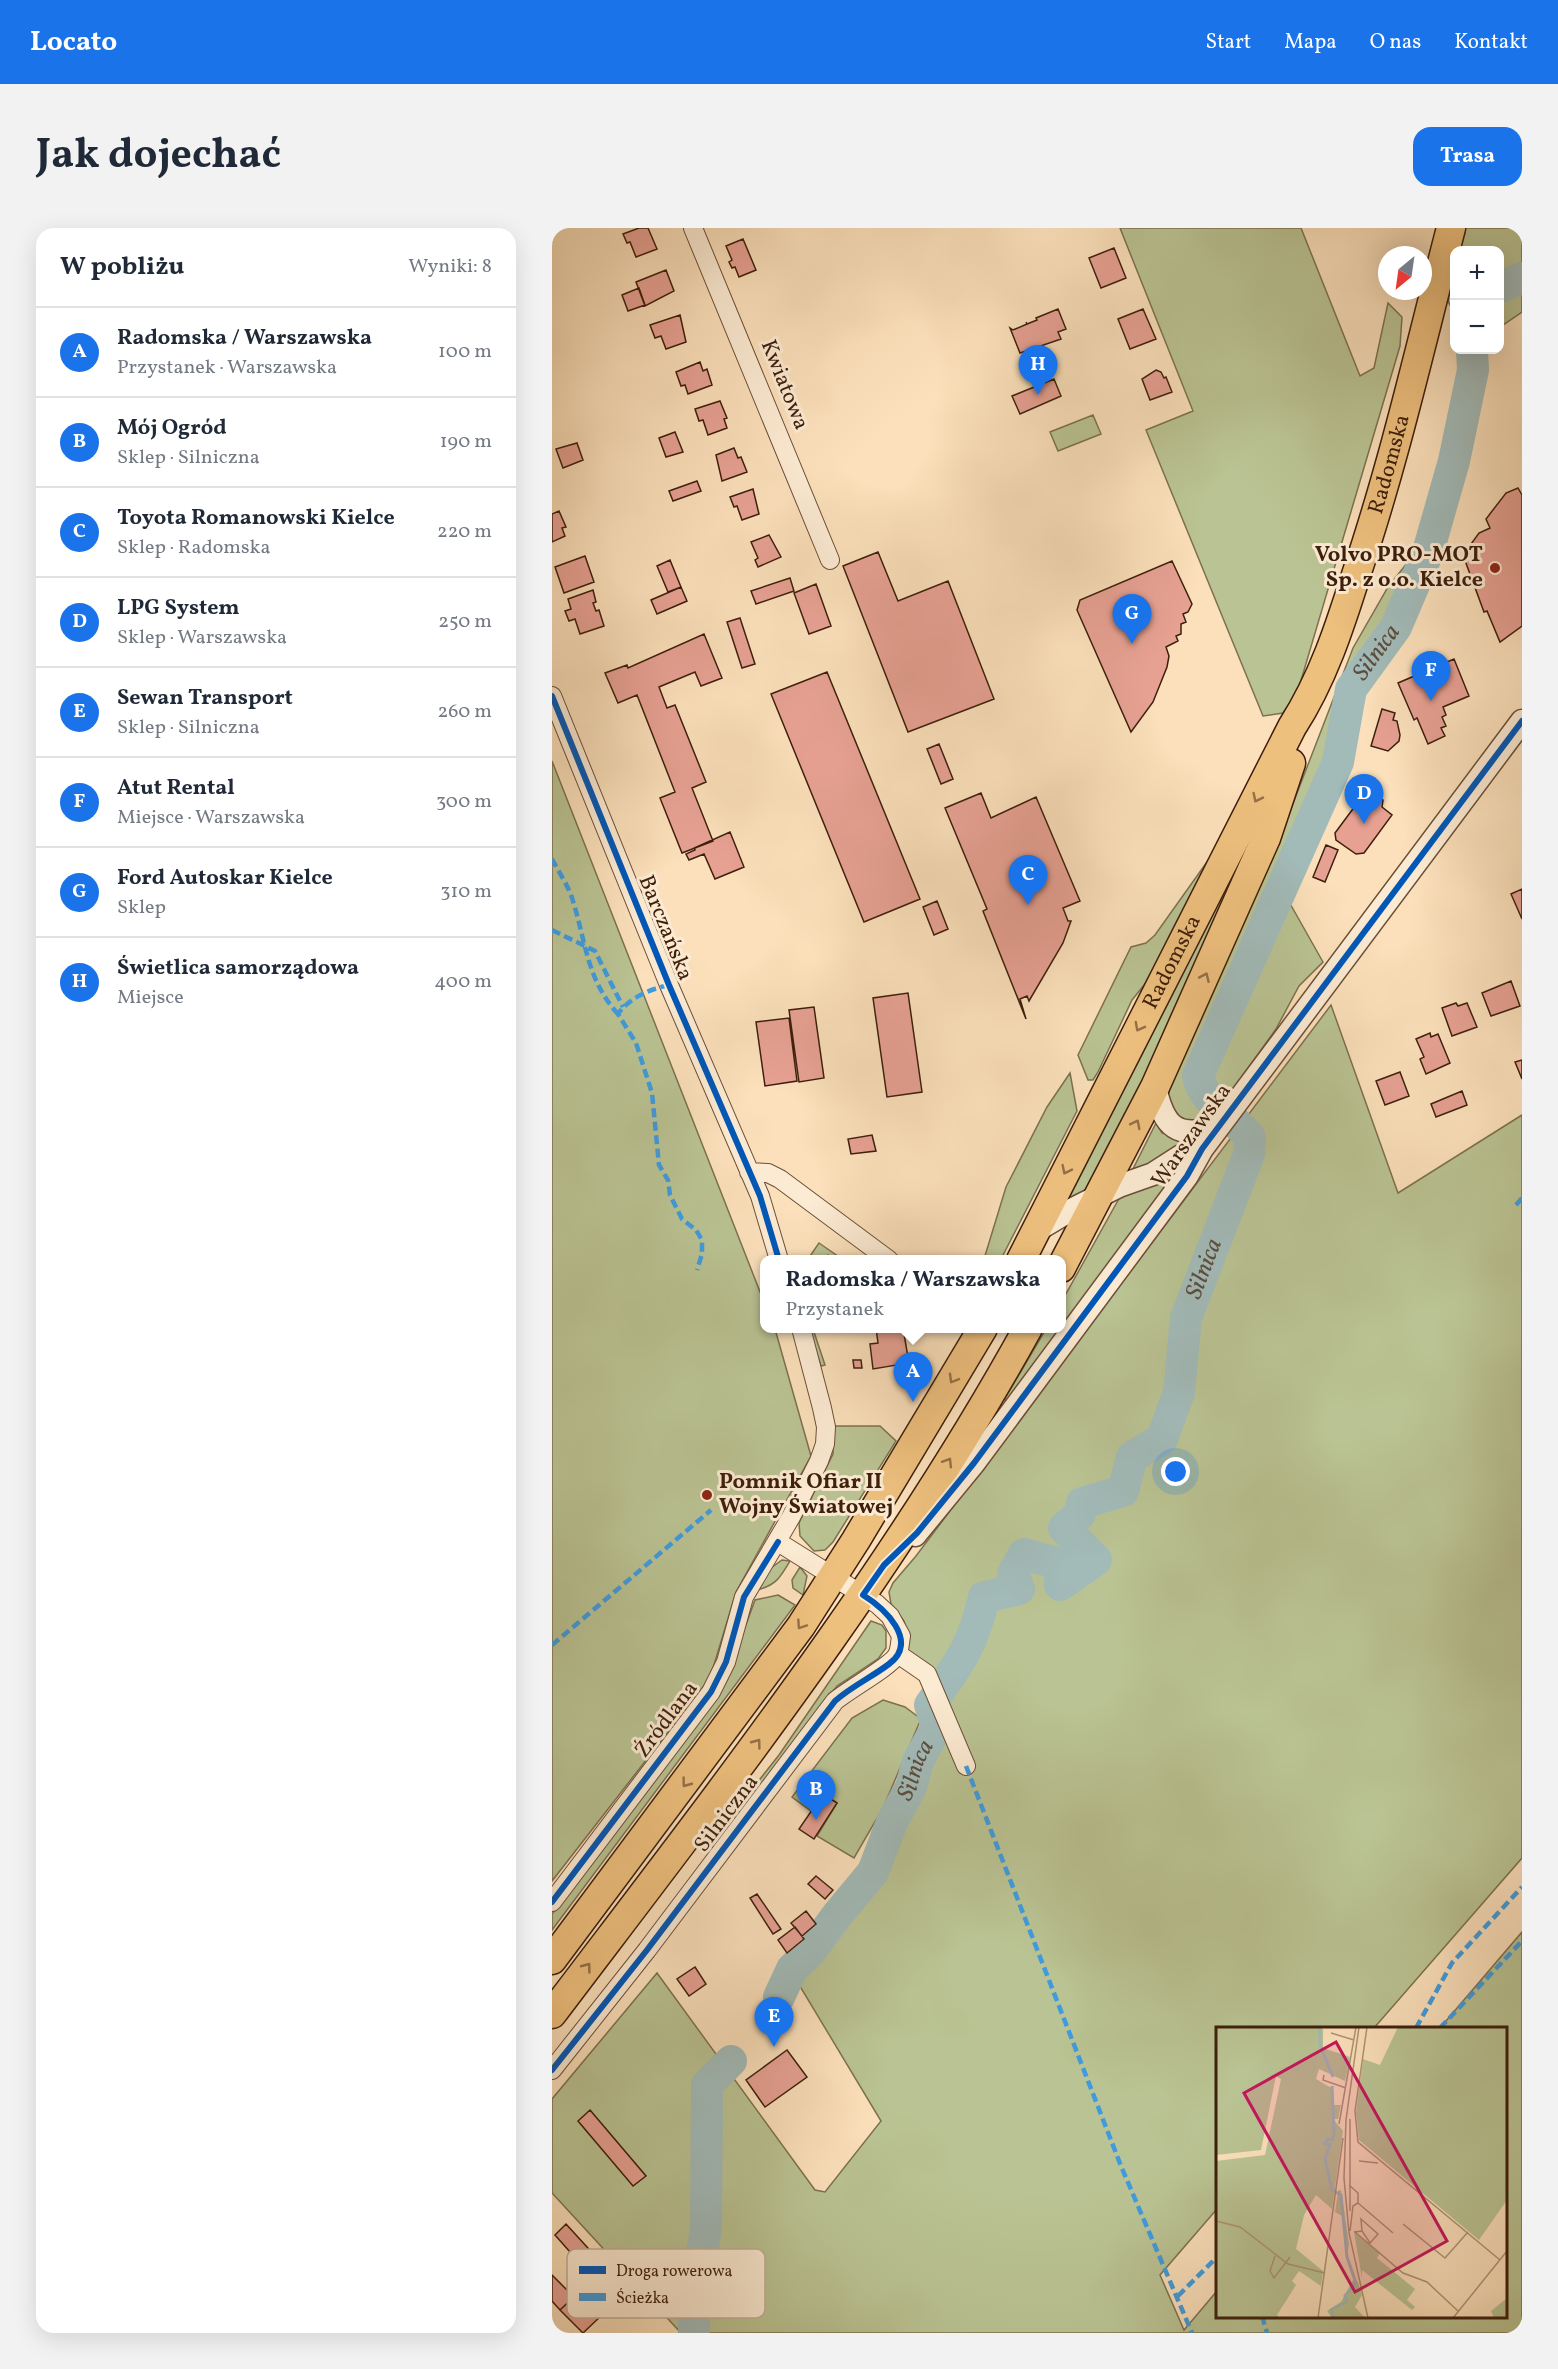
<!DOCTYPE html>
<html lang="pl">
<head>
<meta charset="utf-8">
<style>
	:root { --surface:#fff; --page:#f2f2f3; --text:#1f2937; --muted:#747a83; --line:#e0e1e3; --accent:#1a73e8 }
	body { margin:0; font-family:Vollkorn,serif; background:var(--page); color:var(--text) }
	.controls { position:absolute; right:18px; top:18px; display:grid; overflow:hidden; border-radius:12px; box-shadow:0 6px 24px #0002 }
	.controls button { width:54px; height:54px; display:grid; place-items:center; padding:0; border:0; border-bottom:2px solid var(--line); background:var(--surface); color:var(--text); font:30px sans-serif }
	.compass { position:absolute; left:826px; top:18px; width:54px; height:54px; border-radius:50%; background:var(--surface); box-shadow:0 6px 24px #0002; rotate:209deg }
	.you { position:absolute; left:624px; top:1244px; width:21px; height:21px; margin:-15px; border:4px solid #fff; border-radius:50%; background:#1a73e8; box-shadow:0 0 0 9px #1a73e833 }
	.badge { display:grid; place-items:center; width:39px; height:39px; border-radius:50%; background:var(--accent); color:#fff; font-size:20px; font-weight:700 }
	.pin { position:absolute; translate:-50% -50px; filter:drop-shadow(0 2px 3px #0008) }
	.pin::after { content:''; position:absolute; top:32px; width:21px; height:18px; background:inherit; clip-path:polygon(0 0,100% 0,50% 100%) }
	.popup { position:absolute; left:208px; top:1027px; width:306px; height:78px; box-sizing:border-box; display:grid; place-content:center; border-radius:12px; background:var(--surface); filter:drop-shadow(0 2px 4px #0005); font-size:20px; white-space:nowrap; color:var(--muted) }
	.popup b { font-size:22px; color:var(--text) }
	.popup::after { content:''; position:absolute; left:50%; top:100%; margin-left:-12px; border:12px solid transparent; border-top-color:var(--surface) }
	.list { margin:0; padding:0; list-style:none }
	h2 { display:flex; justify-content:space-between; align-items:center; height:78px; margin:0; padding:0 24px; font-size:26px }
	h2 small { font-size:20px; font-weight:400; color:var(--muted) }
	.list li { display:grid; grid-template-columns:39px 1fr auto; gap:18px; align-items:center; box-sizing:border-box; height:90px; padding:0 24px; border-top:2px solid var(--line) }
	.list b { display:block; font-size:22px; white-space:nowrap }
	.list p { margin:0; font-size:20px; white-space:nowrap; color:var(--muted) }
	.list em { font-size:20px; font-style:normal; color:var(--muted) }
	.map { position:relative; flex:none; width:970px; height:2105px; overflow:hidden; border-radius:18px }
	header { display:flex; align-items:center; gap:36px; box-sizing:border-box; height:84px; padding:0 30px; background:var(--accent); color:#fff }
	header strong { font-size:28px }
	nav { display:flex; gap:33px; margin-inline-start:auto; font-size:21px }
	.intro { display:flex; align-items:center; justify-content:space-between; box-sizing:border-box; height:144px; padding:0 36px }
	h1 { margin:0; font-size:42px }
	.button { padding:15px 27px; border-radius:18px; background:var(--accent); color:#fff; font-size:21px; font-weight:700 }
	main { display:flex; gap:36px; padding:0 36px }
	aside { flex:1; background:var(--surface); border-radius:18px; box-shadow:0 6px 24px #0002 }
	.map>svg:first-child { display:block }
	.green { fill:#bac393; stroke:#7c7150; stroke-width:1.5 }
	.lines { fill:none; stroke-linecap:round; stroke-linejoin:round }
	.river { stroke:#a2bbb9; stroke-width:32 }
	.building { fill:#e7a193; stroke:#3d1f0c; stroke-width:1.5 }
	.minor-casing { stroke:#6c4f38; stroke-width:20 }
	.tertiary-casing { stroke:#6c4f38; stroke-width:25 }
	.primary-casing { stroke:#3d1f0c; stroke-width:31 }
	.minor { stroke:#fcebd3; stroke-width:18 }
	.tertiary { stroke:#fcebd3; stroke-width:22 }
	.primary { stroke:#eec07e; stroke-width:28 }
	.quiet { stroke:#3f9bde; stroke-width:4.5; stroke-dasharray:9 4.5; stroke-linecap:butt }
	.cycleway-casing { stroke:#fcebd3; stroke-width:10 }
	.cycleway { stroke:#0057b8; stroke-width:6 }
	.oneway { stroke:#967045 }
	.poi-dot { fill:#8f2418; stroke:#fcebd3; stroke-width:2 }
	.labels { text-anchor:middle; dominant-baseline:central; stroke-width:6; stroke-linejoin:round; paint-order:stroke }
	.street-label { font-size:22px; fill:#3d1f0c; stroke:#fcebd3 }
	.poi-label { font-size:22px; font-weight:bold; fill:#3d1f0c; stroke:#fcebd3; text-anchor:end }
	.water-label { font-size:24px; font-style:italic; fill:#5b4e40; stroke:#fcebd3 }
	.inset-river { fill:none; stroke:#a2bbb9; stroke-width:3 }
	.inset-road { fill:none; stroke:#af9375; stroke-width:1.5 }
	.view { fill:#c2185b; fill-opacity:0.15; stroke:#c2185b; stroke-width:3 }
	.inset-edge { fill:none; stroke:#3d1f0c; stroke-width:3 }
	.key { fill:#fcebd3; stroke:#c3ae97; stroke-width:1.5 }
	.key-label { font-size:16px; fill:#3d1f0c }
</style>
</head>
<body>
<header>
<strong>Locato</strong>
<nav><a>Start</a><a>Mapa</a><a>O nas</a><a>Kontakt</a></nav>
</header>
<div class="intro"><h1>Jak dojechać</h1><a class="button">Trasa</a></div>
<main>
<aside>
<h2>W pobliżu<small>Wyniki: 8</small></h2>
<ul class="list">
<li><span class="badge">A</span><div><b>Radomska / Warszawska</b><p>Przystanek · Warszawska</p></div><em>100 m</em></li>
<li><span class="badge">B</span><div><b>Mój Ogród</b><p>Sklep · Silniczna</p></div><em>190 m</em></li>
<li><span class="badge">C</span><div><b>Toyota Romanowski Kielce</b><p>Sklep · Radomska</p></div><em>220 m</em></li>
<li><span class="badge">D</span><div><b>LPG System</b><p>Sklep · Warszawska</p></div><em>250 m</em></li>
<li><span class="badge">E</span><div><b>Sewan Transport</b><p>Sklep · Silniczna</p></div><em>260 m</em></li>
<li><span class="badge">F</span><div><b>Atut Rental</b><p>Miejsce · Warszawska</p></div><em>300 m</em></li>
<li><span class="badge">G</span><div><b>Ford Autoskar Kielce</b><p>Sklep</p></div><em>310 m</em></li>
<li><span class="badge">H</span><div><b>Świetlica samorządowa</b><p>Miejsce</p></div><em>400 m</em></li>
</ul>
</aside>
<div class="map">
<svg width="970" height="2105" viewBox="0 0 970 2105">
	<rect width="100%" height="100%" fill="#fbe0bb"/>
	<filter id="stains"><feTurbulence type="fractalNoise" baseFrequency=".00333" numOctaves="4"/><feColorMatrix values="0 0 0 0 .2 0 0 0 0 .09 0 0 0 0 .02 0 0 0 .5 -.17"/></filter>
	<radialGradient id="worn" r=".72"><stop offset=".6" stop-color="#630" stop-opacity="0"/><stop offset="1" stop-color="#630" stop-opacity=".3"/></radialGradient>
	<!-- green -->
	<path class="green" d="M568 0H749L808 148 822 140 836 75 850 89 848 118 745 466 731 485 711 488 594 202 641 183Z
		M911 0H970V84L948 99V22H903Z
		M902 28V85L896 73Z
		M541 187 549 206 506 223 498 204Z
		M872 327 869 346 855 383 834 428 814 456 799 497 792 539 736 672 771 734 747 758 724 801 678 865 674 866 654 892 640 895 621 885 616 866 620 855 730 604 801 420 836 359 860 329Z
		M0 533 212 1074V1100L223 1101 259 1228 184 1364 158 1450 0 1653Z
		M672 610 597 751 580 772 546 844 541 852H536L526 827 579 719 594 715 603 707Z
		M687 628 690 629 596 843 539 957 530 966 514 973Z
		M779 777 846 965 970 887V1630L822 1800H666L665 1981 608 2047 632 2102 665 2063 666 2088H954V1800H888L970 1704V2105H129L0 1965V1871L105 1745 263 1962 273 1964 329 1893 237 1740 281 1683 312 1632 376 1488 388 1479 355 1428 356 1407 352 1393 339 1376 337 1364 341 1355 364 1328Z
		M518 845 525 883 449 1031H432L454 959 495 879Z
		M604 895 610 905 634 914 623 924 579 945Z
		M628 940 624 948 457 1171 452 1172 494 1101 509 1100 510 1073 569 967Z
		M267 1015 290 1031H281L276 1027 272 1031H256Z
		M257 1101H261L273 1137 269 1138Z
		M282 1198H328L344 1213 281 1314 273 1322 262 1323 248 1308 247 1295 281 1226Z
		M230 1332 238 1333C228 1350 224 1357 205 1362L216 1342Z
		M248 1339 255 1348 251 1367 241 1360 240 1352Z
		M226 1367 243 1377 0 1702V1686L173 1454 203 1372Z
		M319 1393 330 1397 334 1403V1420L326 1431 285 1458 171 1607 167 1603 227 1527Z
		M331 1472 353 1479 369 1491 331 1580 302 1630 265 1608 285 1575 271 1566 259 1583 240 1569 300 1490Z"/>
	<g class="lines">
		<!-- river -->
		<g class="river">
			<path d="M948 59 970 50"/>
			<path id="s1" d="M227 1769 240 1741 258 1724 286 1686 321 1644 340 1594 359 1559 366 1533 385 1499 378 1477C406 1437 421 1418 432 1369L467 1361 461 1346 472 1326 508 1336V1357L544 1332 512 1300 528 1286 530 1275 571 1263 580 1229 610 1211 627 1164 634 1090 697 926 698 910C682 887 652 877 646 848L786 534 799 461 844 399 876 324 902 233 921 142 920 122"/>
			<path d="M142 2105V2071L154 2002 155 1857 179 1833"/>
		</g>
	</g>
	<!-- building -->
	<path class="building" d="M87 0H96L105 21 84 29 78 14 75 15 71 6Z
		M191 11 204 42 187 49 183 39 180 40 177 34 180 32 174 18Z
		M562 20 574 50 549 60 537 30Z
		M114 42 122 63 93 78 84 54Z
		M87 60 93 77 76 83 70 67Z
		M506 81 514 101 506 104 509 111 468 125 458 100 461 102 475 96 474 94 475 96 485 92 484 90Z
		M591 81 604 111 578 121 566 91Z
		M128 87 134 114 114 121 109 108 103 110 98 97Z
		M148 134 151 143 155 141 160 157 136 166 133 157 129 158 124 144Z
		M604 142 609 144 612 150 614 149 620 164 598 172 590 151Z
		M502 151 509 168 468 186 460 168Z
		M168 173 175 190 172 191 175 200 156 207 151 192 147 193 143 181Z
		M123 204 131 224 114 229 107 210Z
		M25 215 31 232 11 240 4 221Z
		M182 220 186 230 189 229 195 244 170 253 164 227Z
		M145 253 149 263 121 273 117 263Z
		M966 260 970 267V398L948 414 935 383 932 384 911 327 927 305 938 300 934 291 954 265Z
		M201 261 207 286 190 292 185 278 182 279 178 269Z
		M7 283 14 299 10 300 13 308 0 314V286Z
		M217 307 229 329 206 339 203 332 206 330 199 314Z
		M326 324 346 373 396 353 442 471 356 504 291 338Z
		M33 328 42 354 12 365 3 339Z
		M118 332 129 359 116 364 105 338Z
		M620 333 640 376 636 384 631 386 634 394 629 396V406L624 408 626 413 614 419 617 428 615 439 601 474 579 504 525 382 528 372Z
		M238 350 242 363 204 376 199 363Z
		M264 356 279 398 257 406 242 365Z
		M129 359 135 373 105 386 99 372Z
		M41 362 44 374 41 375 44 383 47 382 52 398 28 406 23 391 17 393 13 383 19 381 16 371Z
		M188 390 203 436 190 440 175 394Z
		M152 406 170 450 149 458 143 444 107 459 115 480 123 477 154 554 140 560 161 613 130 625 108 570 123 564 85 467 66 475 53 445 75 437 76 440Z
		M902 431 917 468 891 479 894 487 890 489 894 498 889 500 893 508 876 516 865 490 862 492 846 455Z
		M275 444 368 671 312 694 219 466Z
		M830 481 843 485 841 492 845 493 848 507 847 513 836 523 819 518Z
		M387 516 401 551 389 556 375 521Z
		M818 563 831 572 830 579 840 587 812 625 804 626 784 612 783 605 812 566 815 568Z
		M429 565 439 590 484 569 528 673 511 680 516 693H519L511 715 477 773 475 768 468 771 474 791 431 683 435 681 393 580Z
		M178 604 192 639 163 651 152 626 137 632 134 626 143 622 142 620Z
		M774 617 786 622 773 654 761 649Z
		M970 661V691L959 666Z
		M385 673 396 701 382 707 371 679Z
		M959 753 968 778 939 788 930 765Z
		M356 765 370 864 335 869 321 770Z
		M904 775 906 778 915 775 925 799 900 808 890 780Z
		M262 779 272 850 247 854 237 782Z
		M237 790 245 853 213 858 204 794Z
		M878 805 879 809 886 806 898 835 874 846 868 831 872 829 864 811Z
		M970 832V851L963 834Z
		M848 844 857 868 833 877 824 853Z
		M910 863 915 877 884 889 879 876Z
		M320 907 324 923 299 926 296 911Z
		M324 1100H351L357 1135 321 1141 318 1116 326 1115Z
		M301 1132H309L310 1140H302Z
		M203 1556 206 1558 198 1569 195 1566Z
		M271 1566 285 1575 262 1611 247 1601Z
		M264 1648 281 1662 273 1671 256 1656Z
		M205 1666 229 1701 221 1706 198 1670Z
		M254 1683 264 1696 250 1708 239 1695Z
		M243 1699 252 1711 235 1725 226 1712Z
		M143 1739 154 1756 137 1768 125 1751Z
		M235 1822 255 1849 213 1879 194 1852Z
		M38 1882 94 1948 81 1958 26 1893Z
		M14 1996 45 2030 33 2041 3 2007Z
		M45 2030 61 2048 49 2059 33 2041Z
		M0 2047 22 2069 8 2082 0 2073Z
		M28 2063 51 2086 31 2105 8 2082Z"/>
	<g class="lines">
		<defs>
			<path id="minor" d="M141 0 278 332
				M0 468 117 757 208 968 227 1032
				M197 944 216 945 228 951 337 1032
				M346 1426 375 1446 414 1538
				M0 1674 159 1464 174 1434 192 1369 239 1289 267 1233 273 1216 274 1199 270 1180 249 1100
				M0 1842 95 1722 283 1473C296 1462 339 1438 345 1427 348 1422 348 1413 349 1408L338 1388 325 1376 226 1314"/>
			<path id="tertiary" d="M603 859C612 900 625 911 666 899
				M485 1002 517 983 567 958 601 946 629 928 650 921
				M363 1307 422 1235 635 948 650 921 970 493"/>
			<g id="primary">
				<path id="s2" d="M469 1032 740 499C771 451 788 398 805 344 843 231 869 115 899 0"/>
				<path d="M509 1040 603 859 714 610 739 535"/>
				<path d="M0 1732 249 1398 304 1312 431 1100"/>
				<path d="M0 1786C168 1564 341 1345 476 1100"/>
			</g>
		</defs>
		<!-- minor casing -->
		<use href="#minor" class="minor-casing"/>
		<!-- tertiary casing -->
		<use href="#tertiary" class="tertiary-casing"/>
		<!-- primary casing -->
		<use href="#primary" class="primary-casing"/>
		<!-- minor -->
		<use href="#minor" class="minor"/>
		<!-- tertiary -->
		<use href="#tertiary" class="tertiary"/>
		<!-- primary -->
		<use href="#primary" class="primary"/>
		<!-- quiet -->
		<path class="quiet" d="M0 631C7 644 17 659 21 673 34 715 35 752 66 786
			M0 702 43 723 71 779
			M117 757C98 761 77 770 66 786L84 815 100 865 107 937 116 952 118 967 130 991 144 1002 150 1012V1026L145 1042
			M964 977 970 970
			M0 1417 159 1282
			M414 1538 569 1938 640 2105
			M864 1800 900 1735 970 1659
			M888 1800 970 1713
			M626 2068 666 2028
			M710 2088 715 2105"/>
		<defs>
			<path id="cycleway" d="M0 468 117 757 208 968 227 1032
				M0 1674 159 1464 174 1434 192 1369 226 1314
				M0 1842 95 1722 283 1473C300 1458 320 1449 337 1436 368 1413 332 1380 311 1367L332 1337 365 1305 422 1235 635 948 650 921 970 493"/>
		</defs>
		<!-- cycleway casing -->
		<use href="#cycleway" class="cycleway-casing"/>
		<!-- cycleway -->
		<use href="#cycleway" class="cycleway"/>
	</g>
	<!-- one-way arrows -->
	<defs><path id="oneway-chevron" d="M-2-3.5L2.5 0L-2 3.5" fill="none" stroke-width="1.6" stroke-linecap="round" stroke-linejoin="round" transform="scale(1.5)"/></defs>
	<g class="oneway">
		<use href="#oneway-chevron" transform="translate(705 570) rotate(116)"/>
		<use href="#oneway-chevron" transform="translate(653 749) rotate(-66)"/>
		<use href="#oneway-chevron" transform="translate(587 799) rotate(118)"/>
		<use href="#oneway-chevron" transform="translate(584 896) rotate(-63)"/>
		<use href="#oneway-chevron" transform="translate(514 942) rotate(116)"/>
		<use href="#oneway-chevron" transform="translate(401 1151) rotate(120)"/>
		<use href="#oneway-chevron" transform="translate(396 1234) rotate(-58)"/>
		<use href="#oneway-chevron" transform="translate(249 1397) rotate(124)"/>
		<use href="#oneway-chevron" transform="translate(205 1515) rotate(-53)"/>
		<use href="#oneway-chevron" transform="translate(134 1555) rotate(127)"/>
		<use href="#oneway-chevron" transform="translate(35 1739) rotate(-53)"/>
	</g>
	<!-- markers -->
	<g class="poi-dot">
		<circle cx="943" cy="340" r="6"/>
		<circle cx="155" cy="1267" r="6"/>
	</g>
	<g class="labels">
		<!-- street labels -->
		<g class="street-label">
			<text transform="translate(232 157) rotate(68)">Kwiatowa</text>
			<text stroke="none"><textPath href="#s2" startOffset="879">Radomska</textPath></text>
			<text transform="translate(113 700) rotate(68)">Barczańska</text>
			<text stroke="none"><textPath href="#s2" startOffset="334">Radomska</textPath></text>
			<text transform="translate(640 908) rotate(-55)">Warszawska</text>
			<text transform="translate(115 1492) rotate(-53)">Źródlana</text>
			<text transform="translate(175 1586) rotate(-53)">Silniczna</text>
		</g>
		<!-- poi labels -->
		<g class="poi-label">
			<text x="931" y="327">Volvo PRO-MOT<tspan x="931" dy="25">Sp. z o.o. Kielce</tspan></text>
			<text x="167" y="1254" text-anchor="start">Pomnik Ofiar II<tspan x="167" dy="25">Wojny Światowej</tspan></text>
		</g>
		<!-- water labels -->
		<g class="water-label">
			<text stroke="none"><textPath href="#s1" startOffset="1690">Silnica</textPath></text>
			<text stroke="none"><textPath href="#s1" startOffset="1006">Silnica</textPath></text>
			<text stroke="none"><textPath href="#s1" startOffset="268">Silnica</textPath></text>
		</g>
	</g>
	<!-- overview -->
	<g transform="translate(664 1799)">
		<rect width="291" height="291" fill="#fbe0bb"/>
		<path d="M0 0H100L107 2V21L134 30 129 54 103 42 100 52 117 62 116 78H125L122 92H117L127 104 116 182 100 168 88 188 80 222 107 244 105 259 83 244 76 254 80 258 61 288 64 291H0V134L49 128 65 52 60 49 45 123 0 128ZM182 0H291V173L263 213 143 113 140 85 147 32 164 38ZM125 163 133 217 131 229 126 189 119 185 122 164ZM138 205 164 226 161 231 199 262 191 273 199 280 196 283 146 243V251ZM137 253 142 255 146 268 139 280 149 291H116L111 284 125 275ZM291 271V291H278L275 284Z" fill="#bac393"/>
		<path class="inset-river" d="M104 0V18L117 50M116 59 118 107 116 113 111 112 109 117 114 118 109 132 116 163 125 168 131 230 140 256 129 269 131 274 115 283 118 291"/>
		<path class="inset-road" d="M143 0 130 93 128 151 133 206 152 291M151 0 139 84 142 115 284 233M115 6 138 13M108 48 107 53 130 61M123 97 140 0M143 134 162 136M133 158 142 166V176L137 179 134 204M142 176 177 206M134 184V92M0 194 24 200 72 237 109 246M187 197 229 231 252 205M138 205 146 204 145 192 162 207 154 216 146 204M139 205 187 246 211 255 242 284M59 229 54 244 58 251 74 230M102 291 127 111M237 291 291 224"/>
		<path class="view" d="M120 15 231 214 139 265 28 66Z"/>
		<rect width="291" height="291" class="inset-edge"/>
	</g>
	<!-- legend -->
	<rect x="15" y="2021" width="198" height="69" rx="9" class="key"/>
	<rect x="27" y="2038" width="27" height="8" fill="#0057b8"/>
	<rect x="27" y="2065" width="27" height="8" fill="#3f9bde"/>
	<g class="key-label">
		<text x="64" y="2048">Droga rowerowa</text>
		<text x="64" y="2075">Ścieżka</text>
	</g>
	<rect width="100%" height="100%" filter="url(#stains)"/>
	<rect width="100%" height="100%" fill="url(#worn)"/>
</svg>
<div class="controls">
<button>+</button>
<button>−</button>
</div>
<svg class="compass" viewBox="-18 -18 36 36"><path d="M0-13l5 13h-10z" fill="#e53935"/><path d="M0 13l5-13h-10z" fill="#747a83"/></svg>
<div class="you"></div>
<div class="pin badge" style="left:361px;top:1174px">A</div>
<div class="popup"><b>Radomska / Warszawska</b>Przystanek</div>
<div class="pin badge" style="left:264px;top:1592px">B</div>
<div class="pin badge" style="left:476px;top:677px">C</div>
<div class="pin badge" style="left:812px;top:596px">D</div>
<div class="pin badge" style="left:222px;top:1819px">E</div>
<div class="pin badge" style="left:879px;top:473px">F</div>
<div class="pin badge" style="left:580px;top:416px">G</div>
<div class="pin badge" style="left:486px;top:167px">H</div>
</div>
</main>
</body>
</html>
